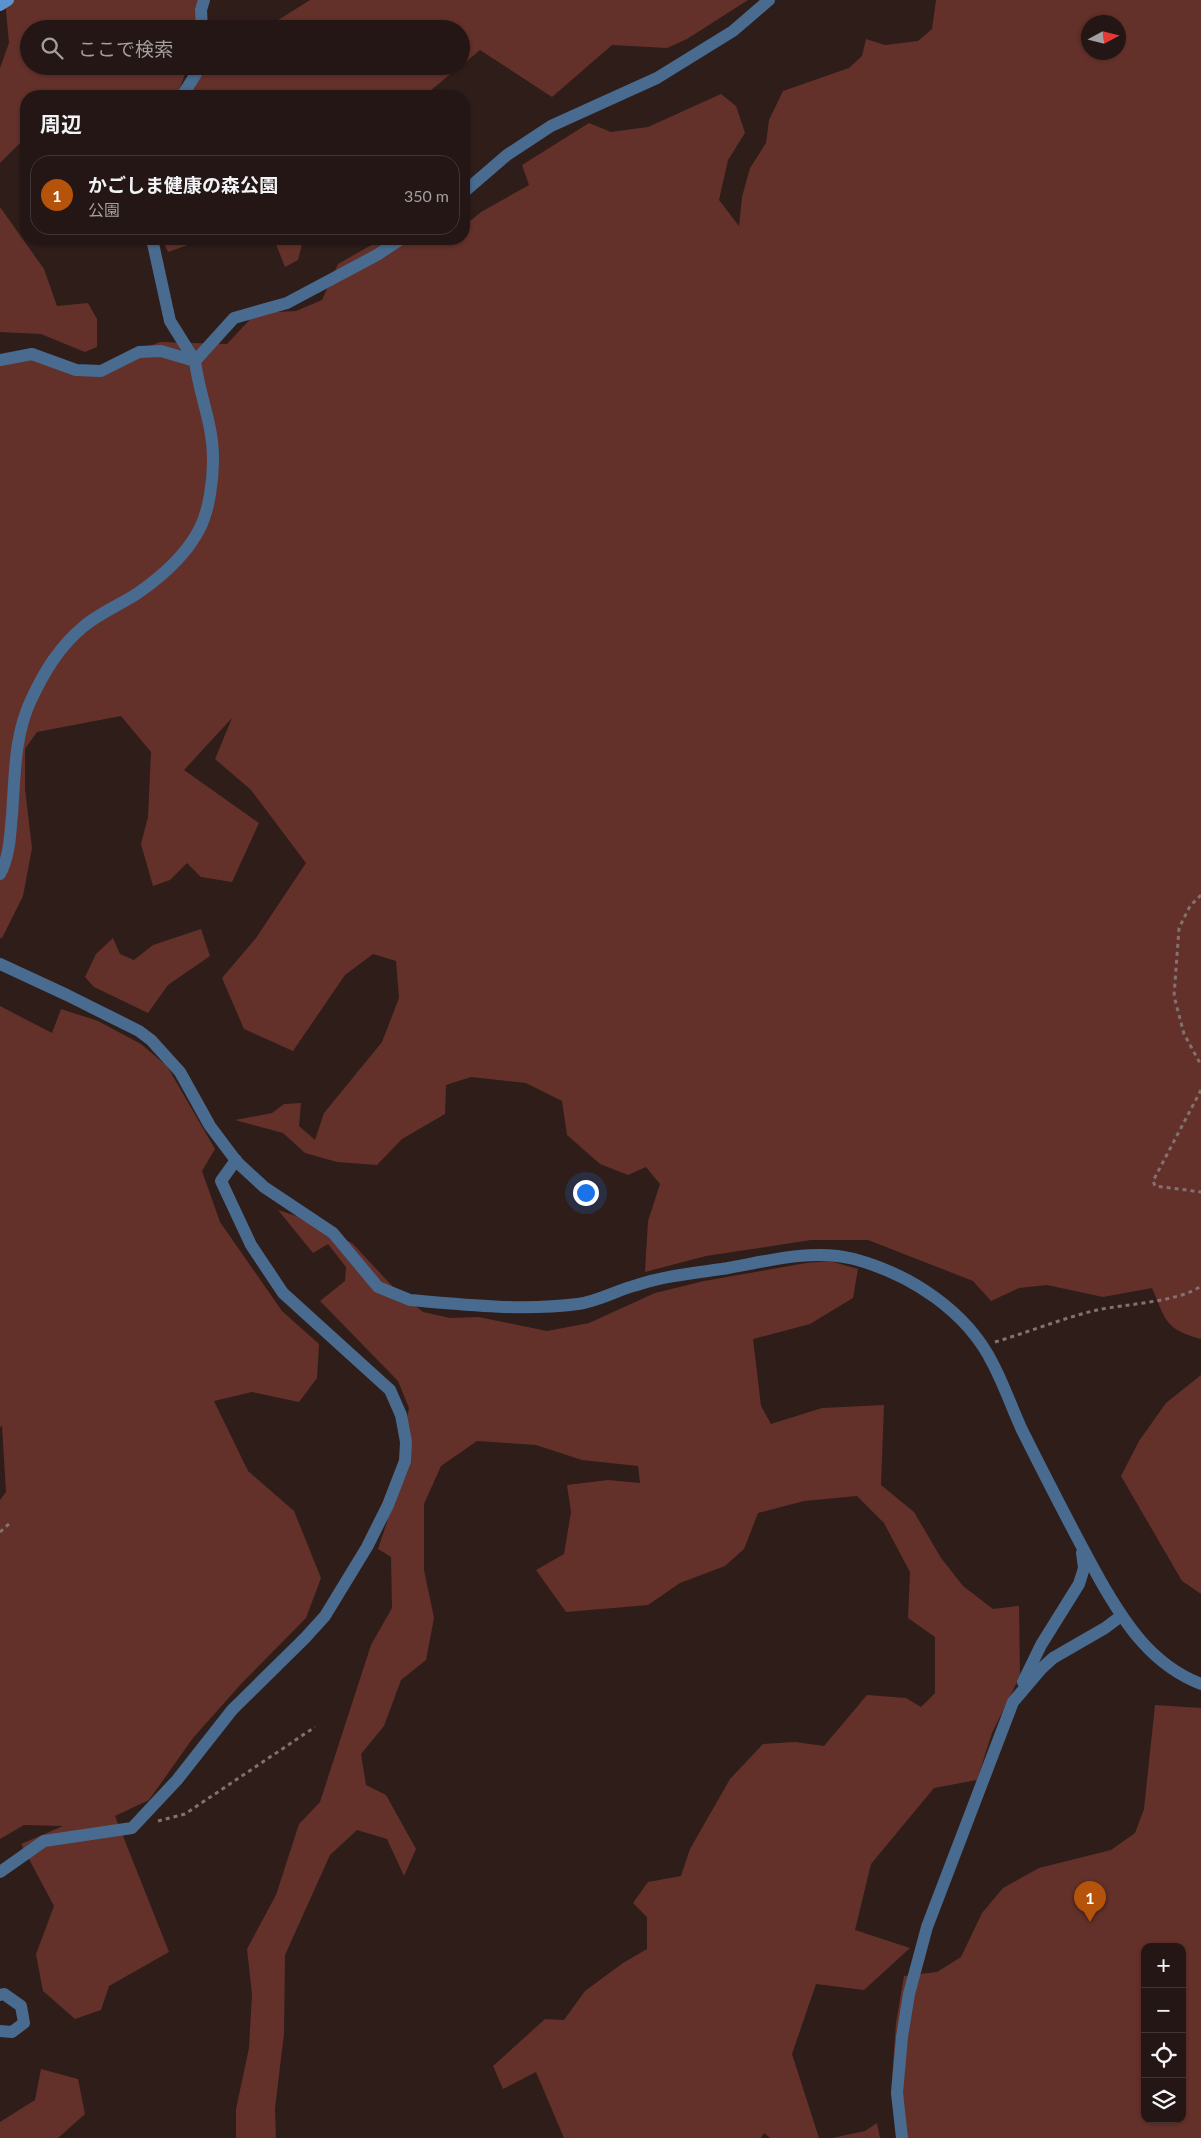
<!DOCTYPE html>
<html lang="ja">
<head>
<meta charset="utf-8">
<style>
	:root { --surface:#231614; --page:#2b1f1d; --text:#f1f3f6; --muted:#a39fa0; --line:#403534; --accent:#b45309 }
	body { margin:0; font-family:Lato,"Noto Sans JP",sans-serif; background:var(--page); color:var(--text) }
	.controls { position:absolute; right:15px; bottom:15px; display:grid; overflow:hidden; border-radius:10px; box-shadow:0 1px 4px #0004 }
	.controls button { width:45px; height:45px; display:grid; place-items:center; padding:0; border:0; border-bottom:1px solid var(--line); background:var(--surface); color:var(--text); font:25px sans-serif }
	.compass { position:absolute; left:1081px; top:15px; width:45px; height:45px; border-radius:50%; background:var(--surface); box-shadow:0 1px 4px #0004; rotate:83deg }
	.you { position:absolute; left:585px; top:1192px; width:18px; height:18px; margin:-12px; border:4px solid #fff; border-radius:50%; background:#1a73e8; box-shadow:0 0 0 8px #1a73e833 }
	.badge { display:grid; place-items:center; width:32px; height:32px; border-radius:50%; background:var(--accent); color:#fff; font-size:16px; font-weight:700 }
	.pin { position:absolute; translate:-50% -41px; filter:drop-shadow(0 1px 2px #0008) }
	.pin::after { content:''; position:absolute; top:26px; width:18px; height:15px; background:inherit; clip-path:polygon(0 0,100% 0,50% 100%) }
	.list { margin:0; padding:0; list-style:none }
	h2 { display:flex; justify-content:space-between; align-items:center; height:65px; margin:0; padding:0 20px; font-size:21px }
	h2 small { font-size:16px; font-weight:400; color:var(--muted) }
	.list li { display:grid; grid-template-columns:32px 1fr auto; gap:15px; align-items:center; box-sizing:border-box; height:80px; margin:0 10px 10px; padding:0 10px; border:1px solid var(--line); border-radius:20px }
	.list b { display:block; font-size:19px; white-space:nowrap }
	.list p { margin:0; font-size:16px; white-space:nowrap; color:var(--muted) }
	.list em { font-size:16px; font-style:normal; color:var(--muted) }
	.icon { flex:none; width:28px; height:28px; fill:none; stroke:currentColor; stroke-width:2; stroke-linecap:round; stroke-linejoin:round }
	.map { position:relative; flex:none; width:1201px; height:2138px; overflow:hidden }
	.search { position:absolute; background:var(--surface); box-shadow:0 1px 4px #0004; left:20px; top:20px; width:450px; height:55px; display:flex; align-items:center; gap:12px; box-sizing:border-box; padding:0 18px; border-radius:28px; color:var(--muted); font-size:19px }
	.panel { position:absolute; background:var(--surface); box-shadow:0 1px 4px #0004; left:20px; top:90px; width:450px; height:155px; border-radius:20px }
	.map>svg:first-child { display:block }
	.green { fill:#633129; fill-rule:evenodd }
	.lines { fill:none; stroke-linecap:round; stroke-linejoin:round }
	.path { stroke:#82726f; stroke-width:3; stroke-dasharray:4 4; stroke-linecap:butt }
	.minor { stroke:#486b8f; stroke-width:12 }
	.tertiary { stroke:#486b8f; stroke-width:12 }
	.secondary { stroke:#5a94cf; stroke-width:12 }
</style>
</head>
<body>
<div class="map">
<svg width="1201" height="2138" viewBox="0 0 1201 2138">
	<rect width="100%" height="100%" fill="#2f1d1a"/>
	<!-- green -->
	<path class="green" d="M5 0H200L197 29H29V66H188L177 96H26V137L0 163V68L9 43Z
		M310 0H748L687 39 667 48 612 45 552 97 480 50 461 66V29H264Z
		M936 0H1201V1339C1165 1329 1166 1321 1152 1288L1103 1297 1047 1285 1019 1288 991 1301 973 1281 868 1240H811L706 1256 645 1272 648 1221 660 1184 646 1167 628 1175 600 1164 567 1135 562 1101 526 1083 471 1077 446 1085 445 1114 402 1139 377 1165 337 1162 305 1153 283 1133 235 1120 272 1113 284 1104 301 1103 299 1126 315 1140 324 1113 382 1042 399 998 396 961 373 954 345 975 293 1051 244 1029 222 978 256 938 306 863 251 790 215 759 232 718 184 770 259 823 232 882 201 877 187 863 170 880 153 886 141 844 148 817 151 752 121 716 37 732 25 749V789L32 848 23 896 2 938H0V354L90 369 160 342 227 344 256 313 296 311 322 300 338 264 382 239H464V226L481 212 529 185 522 165 589 123 611 132 648 127 721 94 736 106 745 133 728 160 719 200 739 226 742 197 750 168 766 143 769 120 783 91 849 68 862 56 866 39 885 45 918 41 932 29ZM1088 22H1118V52H1088Z
		M211 66H460L424 96H187L191 88Z
		M0 207 44 269 57 306 88 303 97 319V347L85 352 41 334 0 332Z
		M162 239H205L168 252Z
		M274 239H315L302 244 298 260 285 267Z
		M201 929 210 956 168 985 148 1013 94 987 85 977 96 954 113 938 120 954 134 960 153 945Z
		M0 1006 52 1033 61 1009 98 1021 141 1044 167 1066 215 1149 202 1171 220 1222 282 1311 319 1344 317 1378 299 1402 252 1392 214 1401 248 1471 294 1511 321 1578 306 1618 241 1684 193 1738 149 1800 115 1816 169 1952 109 1986 101 2010 75 2019 43 1991 36 1954 54 1906 21 1844 63 1826 24 1825 0 1839V1500L6 1492 2 1426 0 1427Z
		M278 1210 299 1217 352 1243 395 1289 423 1312 450 1318 479 1317 547 1331 589 1323 655 1293 704 1281 806 1263 830 1261 858 1269 853 1298 810 1324 753 1339 761 1406 771 1424 822 1408 884 1405 881 1485 914 1512 941 1558 963 1586 993 1609 1019 1606 1020 1676 992 1733 977 1780 934 1788 871 1864 855 1930 910 1948 864 1990 816 1984 792 2054 819 2138H770L764 2133 761 2138H564L536 2072 503 2089 493 2066 545 2019 564 2020 585 1991 623 1963 647 1949V1917L633 1903 648 1882 681 1876 690 1849 730 1779 763 1744 795 1742 824 1746 867 1695 906 1698 921 1707 935 1693V1637L908 1618 910 1572 884 1523 857 1496 804 1501 758 1513 744 1549 725 1566 680 1583 648 1605 566 1612 536 1570 564 1554 571 1512 567 1485 608 1480 640 1483 638 1466 582 1460 536 1445 477 1441 441 1466 424 1504V1570L434 1618 426 1660 401 1680 384 1726 361 1754 366 1785 386 1795 416 1849 404 1876 387 1839 357 1830 330 1855 285 1955 284 2034 275 2108 276 2138H236V2109L249 2048 252 1994 247 1949 276 1895 299 1824 320 1802 371 1645 392 1608 391 1557 378 1549 387 1522 409 1408 398 1381 320 1301 345 1281 346 1267 328 1244 313 1253Z
		M1201 1375V1594L1182 1581 1121 1476 1139 1441 1166 1403Z
		M1155 1705 1201 1708V2138H897L891 2092 896 2023 904 1976 937 1972 961 1957 982 1913 1003 1888 1039 1868 1111 1850 1135 1833 1144 1809ZM1145 1947H1182V2119H1145Z
		M41 2069 78 2079 85 2114 58 2138H0V2122L35 2100Z
		M877 2123 880 2138H832L865 2131Z"/>
	<g class="lines">
		<!-- path -->
		<path class="path" d="M1201 895 1190 906 1179 928 1174 996 1184 1034 1201 1065
			M1201 1090 1153 1181 1155 1186 1201 1192
			M995 1342C1029 1332 1063 1318 1097 1310 1125 1304 1179 1302 1201 1286
			M0 1532 10 1523
			M158 1821 185 1814 315 1727"/>
		<!-- minor -->
		<path class="minor" d="M202 29 201 10 204 0
			M182 96 201 66
			M464 192 507 155 551 126 657 78 733 31 769 0
			M0 360 32 354 76 370 101 371 139 352 161 351 195 361 170 321 152 239
			M0 874C10 855 10 835 12 815 15 776 14 736 31 700 44 672 59 647 83 627 99 613 120 605 138 593 161 577 187 554 200 528 209 510 213 481 213 461 214 426 199 395 195 361L234 318 287 303 377 255 401 239
			M0 1872 44 1841 132 1828 177 1780 232 1710 305 1638 325 1616 367 1547 388 1505 405 1461 406 1442 401 1415 390 1390 283 1293 251 1245 221 1181 236 1160
			M0 1995 4 1994 21 2006 24 2023 12 2032 0 2031"/>
		<!-- tertiary -->
		<path class="tertiary" d="M0 964 67 995 139 1031 151 1040 180 1072 210 1126 237 1162 264 1187 333 1233 378 1287 410 1300C465 1305 523 1311 578 1304 599 1301 617 1290 637 1285 664 1276 694 1273 722 1269 764 1262 812 1248 854 1259 910 1274 967 1311 993 1364 1004 1385 1012 1408 1022 1430 1047 1480 1073 1531 1100 1580 1125 1624 1152 1665 1201 1684
			M1023 1682 1041 1645 1079 1584 1084 1568 1082 1553
			M902 2138 897 2093 902 2037 909 1994 927 1927 1013 1702 1041 1669 1053 1658 1105 1628 1121 1616"/>
		<!-- secondary -->
		<path class="secondary" d="M0 5 8 0"/>
	</g>
</svg>
<div class="controls">
<button>+</button>
<button>−</button>
<button><svg class="icon" aria-label="locate" viewBox="0 0 24 24"><circle cx="12" cy="12" r="6"/><path d="M12 2v4M12 18v4M2 12h4M18 12h4"/></svg></button>
<button><svg class="icon" aria-label="layers" viewBox="0 0 24 24"><path d="M12 4l9 5-9 5-9-5zM3 14l9 5 9-5"/></svg></button>
</div>
<svg class="compass" viewBox="-18 -18 36 36"><path d="M0-13l5 13h-10z" fill="#e53935"/><path d="M0 13l5-13h-10z" fill="#a39fa0"/></svg>
<div class="you"></div>
<div class="pin badge" style="left:1090px;top:1922px">1</div>
<div class="search"><svg class="icon" aria-label="search" viewBox="0 0 24 24"><circle cx="10" cy="10" r="6"/><path d="M15 15l6 6"/></svg>ここで検索</div>
<section class="panel">
<h2>周辺<small></small></h2>
<ul class="list">
<li><span class="badge">1</span><div><b>かごしま健康の森公園</b><p>公園</p></div><em>350 m</em></li>
</ul>
</section>
</div>
</body>
</html>
